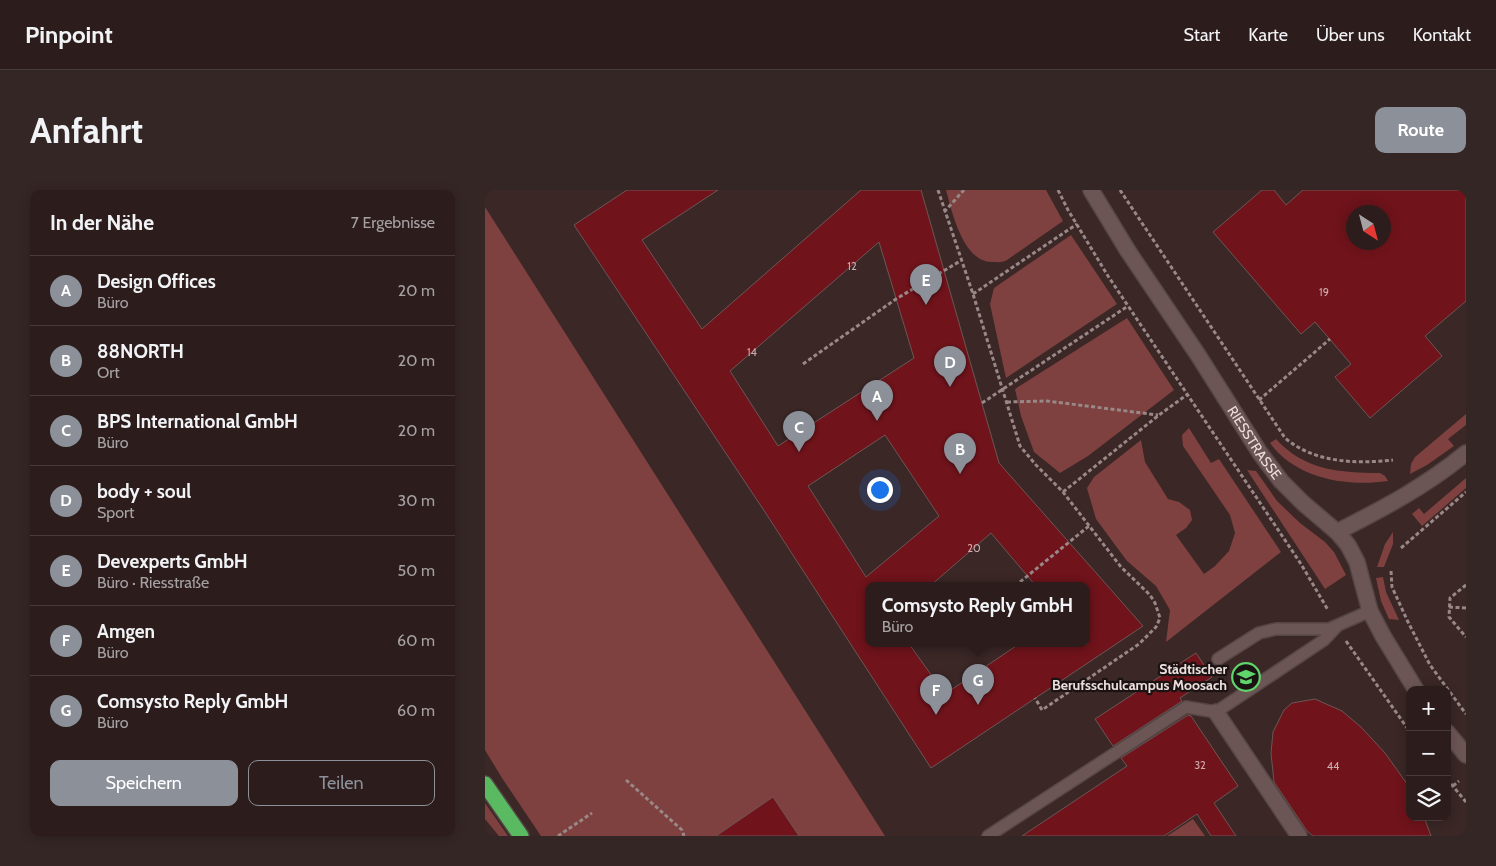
<!DOCTYPE html>
<html lang="de">
<head>
<meta charset="utf-8">
<style>
	:root { --surface:#2c1d1c; --page:#342625; --text:#f1f3f6; --muted:#a6a2a3; --line:#483b3b; --accent:#8c9099 }
	body { margin:0; font-family:Cabin,sans-serif; background:var(--page); color:var(--text) }
	.controls { position:absolute; right:15px; bottom:15px; display:grid; overflow:hidden; border-radius:10px; box-shadow:0 2px 12px #0003 }
	.controls button { width:45px; height:45px; display:grid; place-items:center; padding:0; border:0; border-bottom:1px solid var(--line); background:var(--surface); color:var(--text); font:25px sans-serif }
	.compass { position:absolute; left:861px; top:15px; width:45px; height:45px; border-radius:50%; background:var(--surface); box-shadow:0 2px 12px #0003; rotate:144deg }
	.you { position:absolute; left:394px; top:299px; width:18px; height:18px; margin:-12px; border:4px solid #fff; border-radius:50%; background:#1a73e8; box-shadow:0 0 0 8px #1a73e833 }
	.badge { display:grid; place-items:center; width:32px; height:32px; border-radius:50%; background:var(--accent); color:#fff; font-size:16px; font-weight:700 }
	.pin { position:absolute; translate:-50% -41px; filter:drop-shadow(0 1px 2px #0008) }
	.pin::after { content:''; position:absolute; top:26px; width:18px; height:15px; background:inherit; clip-path:polygon(0 0,100% 0,50% 100%) }
	.popup { position:absolute; left:380px; top:392px; width:225px; height:65px; box-sizing:border-box; display:grid; place-content:center; border-radius:10px; background:var(--surface); filter:drop-shadow(0 1px 4px #0005); font-size:16px; white-space:nowrap; color:var(--muted) }
	.popup b { font-size:19px; color:var(--text) }
	.popup::after { content:''; position:absolute; left:50%; top:100%; margin-left:-10px; border:10px solid transparent; border-top-color:var(--surface) }
	.list { margin:0; padding:0; list-style:none }
	h2 { display:flex; justify-content:space-between; align-items:center; height:65px; margin:0; padding:0 20px; font-size:21px }
	h2 small { font-size:16px; font-weight:400; color:var(--muted) }
	.list li { display:grid; grid-template-columns:32px 1fr auto; gap:15px; align-items:center; box-sizing:border-box; height:70px; padding:0 20px; border-top:1px solid var(--line) }
	.list b { display:block; font-size:19px; white-space:nowrap }
	.list p { margin:0; font-size:16px; white-space:nowrap; color:var(--muted) }
	.list em { font-size:16px; font-style:normal; color:var(--muted) }
	.actions { display:flex; gap:10px; padding:15px 20px }
	.actions a { flex:1; padding:11px 0; border:1px solid var(--accent); border-radius:10px; text-align:center; font-size:18px; color:var(--accent) }
	.actions .main { background:var(--accent); color:#fff }
	.icon { flex:none; width:28px; height:28px; fill:none; stroke:currentColor; stroke-width:2; stroke-linecap:round; stroke-linejoin:round }
	.map { position:relative; flex:none; width:981px; height:646px; overflow:hidden; border-radius:10px }
	header { display:flex; align-items:center; gap:30px; box-sizing:border-box; height:70px; padding:0 25px; background:var(--surface); border-bottom:1px solid var(--line) }
	header strong { font-size:24px }
	nav { display:flex; gap:28px; margin-inline-start:auto; font-size:18px }
	.intro { display:flex; align-items:center; justify-content:space-between; box-sizing:border-box; height:120px; padding:0 30px }
	h1 { margin:0; font-size:35px }
	.button { padding:12px 22px; border-radius:10px; background:var(--accent); color:#fff; font-size:18px; font-weight:700 }
	main { display:flex; gap:30px; padding:0 30px }
	aside { flex:1; background:var(--surface); border-radius:10px; box-shadow:0 2px 12px #0003 }
	.map>svg:first-child { display:block }
	.green { fill:#7e413f }
	.building { fill:#70131b; stroke:#6c5755; fill-rule:evenodd }
	.lines { fill:none; stroke-linecap:round; stroke-linejoin:round }
	.lane-casing { stroke:#554545; stroke-width:14 }
	.street-casing { stroke:#554545; stroke-width:18 }
	.highway-casing { stroke:#554545; stroke-width:18 }
	.path { stroke:#988887; stroke-width:3; stroke-dasharray:4 2.5; stroke-linecap:butt }
	.lane { stroke:#6c5655; stroke-width:11 }
	.street { stroke:#6c5655; stroke-width:15 }
	.highway { stroke:#59ba62; stroke-width:15 }
	.labels { text-anchor:middle; dominant-baseline:central; stroke-width:4.5; stroke-linejoin:round; paint-order:stroke }
	.number-label { font-size:11px; fill:#cdacad }
	.street-label { font-size:14px; fill:#ecdfde; stroke:#1b1212 }
	.poi-label { font-size:14px; font-weight:bold; fill:#ecdfde; stroke:#1b1212; text-anchor:end }
</style>
</head>
<body>
<header>
<strong>Pinpoint</strong>
<nav><a>Start</a><a>Karte</a><a>Über uns</a><a>Kontakt</a></nav>
</header>
<div class="intro"><h1>Anfahrt</h1><a class="button">Route</a></div>
<main>
<aside>
<h2>In der Nähe<small>7 Ergebnisse</small></h2>
<ul class="list">
<li><span class="badge">A</span><div><b>Design Offices</b><p>Büro</p></div><em>20 m</em></li>
<li><span class="badge">B</span><div><b>88NORTH</b><p>Ort</p></div><em>20 m</em></li>
<li><span class="badge">C</span><div><b>BPS International GmbH</b><p>Büro</p></div><em>20 m</em></li>
<li><span class="badge">D</span><div><b>body + soul</b><p>Sport</p></div><em>30 m</em></li>
<li><span class="badge">E</span><div><b>Devexperts GmbH</b><p>Büro · Riesstraße</p></div><em>50 m</em></li>
<li><span class="badge">F</span><div><b>Amgen</b><p>Büro</p></div><em>60 m</em></li>
<li><span class="badge">G</span><div><b>Comsysto Reply GmbH</b><p>Büro</p></div><em>60 m</em></li>
</ul>
<div class="actions"><a class="main">Speichern</a><a>Teilen</a></div>
</aside>
<div class="map">
<svg width="981" height="646" viewBox="0 0 981 646">
	<rect width="100%" height="100%" fill="#3a2726"/>
	<!-- green -->
	<path class="green" d="M461 0H561L578 31 522 70C517 73 513 72 507 72 478 72 467 22 461 0Z
		M0 17 400 646H56L17 588 0 560Z
		M586 45 632 114 521 188 505 114 509 98Z
		M642 128 689 200 603 266 575 283 549 262 536 226 530 199Z
		M981 224V235L963 249 969 256 942 275 925 284 926 274 930 267Z
		M704 238 726 273 734 269 796 362 681 452 685 420 671 396 642 371 611 329 602 298 609 287 656 250 660 272 683 309 694 312 705 320 707 330 701 338 691 345 719 384 730 376 744 361 750 343 745 325 698 256 697 245Z
		M791 249C819 280 855 283 895 283L900 286 903 291C862 297 811 289 785 253Z
		M762 280 771 281 792 311 815 333 840 352 849 362 861 385 840 399Z
		M981 288V298L937 336 927 324 934 318 939 324Z
		M908 342V354L899 377H892L900 354Z
		M898 387 901 402 914 430 904 429 896 411 891 388Z
		M0 612V613L23 646H14L0 629Z
		M708 629 720 646H682Z"/>
	<!-- building -->
	<path class="building" d="M142 0H233L157 50 217 139 376 0H436L514 273 658 436 446 578 280 322 89 35ZM394 52 429 168 293 256 245 181ZM400 245 454 326 381 387 323 296ZM506 343 551 396H602V454H534L460 504 424 454H384V396H445Z
		M777 0H789L801 15 818 0H981V111L940 146 957 166 885 228 850 187 866 174 830 132 816 144 728 42ZM868 22H898V52H868Z
		M711 463 727 487 695 508 697 511 628 556 610 529Z
		M830 509 857 521 876 537 900 563 925 598V627H939L946 646H828L822 641 789 592 786 563 788 542 799 520 807 513Z
		M703 525 706 526 753 596 729 613 751 646H726L712 624 679 646H537L642 576 636 568Z
		M288 607 314 646H231Z"/>
	<g class="lines">
		<defs>
			<path id="lane" d="M733 469 774 443 791 439H844L885 421
				M503 646 701 517 731 522 839 450 852 436"/>
			<g id="street">
				<path id="s1" d="M606 0 643 61 713 165 775 263 796 291 818 313 852 342 863 355 872 372 885 421 898 446 931 500"/>
				<path d="M852 342C899 318 941 296 981 263"/>
				<path d="M731 522 814 646"/>
				<path d="M962 542 981 565"/>
			</g>
			<path id="highway" d="M0 594 36 646"/>
		</defs>
		<!-- lane casing -->
		<use href="#lane" class="lane-casing"/>
		<!-- street casing -->
		<use href="#street" class="street-casing"/>
		<!-- highway casing -->
		<use href="#highway" class="highway-casing"/>
		<!-- path -->
		<path class="path" d="M453 0 488 104 535 256 551 275 578 302 636 377 665 405 670 413 675 428 671 437 654 454 557 520 550 508
			M573 0 583 20 623 86 816 374 843 420
			M635 0 800 248C830 273 870 274 908 270
			M459 22 479 0
			M488 104 592 34
			M318 174 411 109 477 70
			M774 210 845 149
			M522 212 562 211 673 225
			M497 213 643 116
			M578 302 674 225 703 204
			M916 358 981 302
			M906 381 907 397 923 432 945 475 981 524
			M981 395 965 408 964 427 981 447
			M530 396 604 336
			M964 417 981 418
			M861 451 925 542
			M962 589 981 612
			M141 590 197 640 199 646
			M968 596 974 591
			M73 646 107 623"/>
		<!-- lane -->
		<use href="#lane" class="lane"/>
		<!-- street -->
		<use href="#street" class="street"/>
		<!-- highway -->
		<use href="#highway" class="highway"/>
	</g>
	<!-- icons -->
	<defs>
		<symbol id="school-ring" viewBox="-11 -11 22 22"><circle r="9.5" fill="#1b1212" stroke="#5fd56b" stroke-width="1.5"/><path d="M0-5L7-2L0 1L-7-2ZM-4 1L0 2.5L4 1V4Q0 6-4 4Z" fill="#5fd56b"/></symbol>
	</defs>
	<g fill-rule="evenodd">
		<use href="#school-ring" x="745" y="471" width="32" height="32"/>
	</g>
	<g class="labels">
		<!-- number labels -->
		<g class="number-label">
			<text x="367" y="76">12</text>
			<text x="839" y="102">19</text>
			<text x="267" y="162">14</text>
			<text x="489" y="358">20</text>
			<text x="715" y="575">32</text>
			<text x="848" y="576">44</text>
		</g>
		<!-- street labels -->
		<g class="street-label">
			<text stroke="none"><textPath href="#s1" startOffset="301">RIESSTRASSE</textPath></text>
		</g>
		<!-- poi labels -->
		<g class="poi-label">
			<text x="742" y="479">Städtischer<tspan x="742" dy="16">Berufsschulcampus Moosach</tspan></text>
		</g>
	</g>
</svg>
<div class="controls">
<button>+</button>
<button>−</button>
<button><svg class="icon" aria-label="layers" viewBox="0 0 24 24"><path d="M12 4l9 5-9 5-9-5zM3 14l9 5 9-5"/></svg></button>
</div>
<svg class="compass" viewBox="-18 -18 36 36"><path d="M0-13l5 13h-10z" fill="#e53935"/><path d="M0 13l5-13h-10z" fill="#a6a2a3"/></svg>
<div class="you"></div>
<div class="pin badge" style="left:392px;top:231px">A</div>
<div class="pin badge" style="left:475px;top:284px">B</div>
<div class="pin badge" style="left:314px;top:262px">C</div>
<div class="pin badge" style="left:465px;top:197px">D</div>
<div class="pin badge" style="left:441px;top:115px">E</div>
<div class="pin badge" style="left:451px;top:525px">F</div>
<div class="pin badge" style="left:493px;top:515px">G</div>
<div class="popup"><b>Comsysto Reply GmbH</b>Büro</div>
</div>
</main>
</body>
</html>
